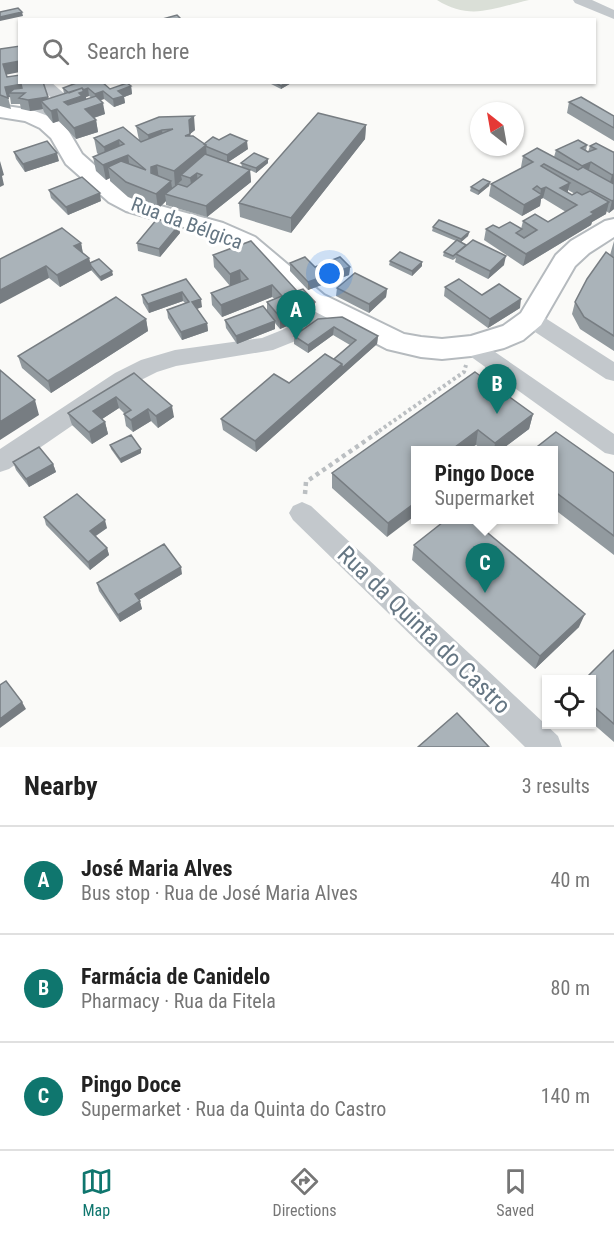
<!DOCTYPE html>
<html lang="en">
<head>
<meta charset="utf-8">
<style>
	:root { --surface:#fff; --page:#f2f2f2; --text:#222; --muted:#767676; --line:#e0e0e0; --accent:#0f766e }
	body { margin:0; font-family:"Roboto Condensed",sans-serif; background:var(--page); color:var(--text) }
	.controls { position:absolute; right:18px; bottom:18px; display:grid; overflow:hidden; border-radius:0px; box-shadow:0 2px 4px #0004 }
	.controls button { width:54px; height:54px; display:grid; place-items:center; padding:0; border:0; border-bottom:2px solid var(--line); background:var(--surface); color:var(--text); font:30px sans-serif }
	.compass { position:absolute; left:470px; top:102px; width:54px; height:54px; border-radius:50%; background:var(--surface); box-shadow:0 2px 4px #0004; rotate:329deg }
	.you { position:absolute; left:330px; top:274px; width:21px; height:21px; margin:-15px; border:4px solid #fff; border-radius:50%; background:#1a73e8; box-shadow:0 0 0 9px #1a73e833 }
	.badge { display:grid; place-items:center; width:39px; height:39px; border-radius:50%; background:var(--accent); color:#fff; font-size:20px; font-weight:700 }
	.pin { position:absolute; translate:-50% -50px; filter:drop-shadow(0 2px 3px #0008) }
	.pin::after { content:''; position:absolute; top:32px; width:21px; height:18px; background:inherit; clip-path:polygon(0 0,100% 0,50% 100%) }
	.popup { position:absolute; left:411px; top:446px; width:147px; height:78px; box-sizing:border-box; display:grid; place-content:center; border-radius:0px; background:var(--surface); filter:drop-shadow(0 2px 4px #0005); font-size:20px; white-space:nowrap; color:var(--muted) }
	.popup b { font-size:22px; color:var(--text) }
	.popup::after { content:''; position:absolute; left:50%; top:100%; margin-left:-12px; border:12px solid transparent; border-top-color:var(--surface) }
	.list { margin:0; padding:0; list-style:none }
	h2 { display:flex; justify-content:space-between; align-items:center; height:78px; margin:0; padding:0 24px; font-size:26px }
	h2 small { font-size:20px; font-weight:400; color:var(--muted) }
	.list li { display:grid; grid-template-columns:39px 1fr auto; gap:18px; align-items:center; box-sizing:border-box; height:108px; padding:0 24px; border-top:2px solid var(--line) }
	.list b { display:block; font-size:22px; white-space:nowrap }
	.list p { margin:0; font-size:20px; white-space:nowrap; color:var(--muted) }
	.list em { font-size:20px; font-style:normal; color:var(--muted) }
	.icon { flex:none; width:33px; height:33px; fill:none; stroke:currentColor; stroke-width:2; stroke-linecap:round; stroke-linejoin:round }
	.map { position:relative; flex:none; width:614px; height:747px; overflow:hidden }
	.search { position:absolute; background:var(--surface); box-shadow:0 2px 4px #0004; left:18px; right:18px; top:18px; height:66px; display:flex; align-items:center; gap:15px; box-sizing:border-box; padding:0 21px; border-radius:0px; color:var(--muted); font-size:22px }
	.sheet { height:402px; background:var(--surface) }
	nav { display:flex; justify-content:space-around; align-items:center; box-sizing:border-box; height:84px; border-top:2px solid var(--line); background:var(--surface); font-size:16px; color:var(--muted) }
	nav a { display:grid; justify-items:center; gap:3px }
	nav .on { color:var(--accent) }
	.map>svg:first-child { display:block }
	.green { fill:#dadfd7 }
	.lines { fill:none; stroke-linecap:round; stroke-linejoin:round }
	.major-casing { stroke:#b5babe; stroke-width:4 }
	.path-far1 { stroke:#bbbfc2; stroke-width:4; stroke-dasharray:3 3; stroke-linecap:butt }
	.path { stroke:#bbbfc2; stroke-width:4.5; stroke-dasharray:4 4; stroke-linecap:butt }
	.minor { fill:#c3c8cc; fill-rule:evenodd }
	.major { fill:#fff; fill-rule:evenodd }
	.wall { fill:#929a9f; fill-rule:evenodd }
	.shaded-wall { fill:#777d82 }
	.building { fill:#aab3b9; stroke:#777d82; stroke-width:1.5 }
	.labels { text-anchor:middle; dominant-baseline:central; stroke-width:6; stroke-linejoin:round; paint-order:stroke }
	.street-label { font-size:20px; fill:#657683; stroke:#fff }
	.near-street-label { font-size:24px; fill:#657683; stroke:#fff }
</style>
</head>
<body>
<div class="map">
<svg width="614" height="747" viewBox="0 0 614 747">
	<rect width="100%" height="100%" fill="#fafaf8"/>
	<!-- green -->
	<path class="green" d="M437 0H529C494 8 470 21 437 0Z"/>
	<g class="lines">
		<defs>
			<path id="major" d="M0 105 32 110 56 119 68 130 82 154 125 192 142 201 223 223 255 237 324 295 404 334 421 337 442 339 471 336 503 326 521 313 556 255 571 241 605 221 614 219V237L589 253 575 266 541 325 523 340 504 348 471 356 442 359 421 357 387 349 306 307 237 247 205 233 126 211 109 202 66 164 51 138 40 128 25 121 0 117Z"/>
		</defs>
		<!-- major casing -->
		<use href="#major" class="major-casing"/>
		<!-- path-far1 -->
		<path class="path-far1" d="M379 431 464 372 466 365"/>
		<!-- path -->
		<path class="path" d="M305 494 306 482 381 430"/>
		<!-- minor -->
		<path class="minor" d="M573 0H592L614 10V19L575 3Z
			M34 82H51L75 103 73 106 40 121H28L26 117 28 113 56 102Z
			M332 303 339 305 343 310 339 315 298 340 273 350 176 366 157 372 131 385 9 469 0 472V449L115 373 141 360 175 350 262 338 282 330Z
			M531 312 539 314 614 362V381L606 379 523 324 520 319 523 314Z
			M471 338 479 341 614 434V455L605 453 463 351 460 346 463 341Z
			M302 502 311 506 558 736 562 747H525L293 520 289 513 293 506Z"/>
		<!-- major -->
		<use href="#major" class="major"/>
	</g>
	<!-- wall -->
	<path class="wall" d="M0 49 7 77 48 99 64 94 63 88 110 89 131 86 132 94 124 97 125 103 114 107 104 99 100 100 105 114 94 118 96 120 98 132 76 139 59 121 53 123 44 112 43 109 30 111 21 109 20 104H11L10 97H8L11 109 0 106ZM89 96 92 98 86 99V97Z
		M267 82H293L281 89Z
		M569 102 614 116V141L567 113Z
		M366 125 365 139 291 233 240 217 239 203Z
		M136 126 195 130 190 134V136L204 144 219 140 248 149 228 162 242 167 241 163 268 159V163L256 173 250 170 251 182 207 217 166 205V201L158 209 128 197 110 181V178L106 180 96 171 93 157 99 155 97 153 94 138 139 140Z
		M587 145 586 151 588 152 590 146 613 152 614 209 609 213 606 211V214L592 222 591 225 523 266 484 240 486 229 499 228 521 229 523 221 548 222 566 212 543 198 541 199 540 206 522 216 489 196 491 184 522 168 521 167 523 156 554 157 556 150ZM568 190 575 194 572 195 568 192Z
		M14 152 59 161 25 172 16 159Z
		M490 182 489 186 478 195 470 191 471 187Z
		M49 190 101 201 68 215 51 198Z
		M433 227 469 232 468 236 461 242 504 265 488 279 455 262 456 258 453 260 443 256 444 252 456 241 432 231Z
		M180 233 160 257 138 251 137 243Z
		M251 241 315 314 280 329 275 323V329L237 344 226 328 225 320 267 311V302L275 299 272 297 222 317 212 305 211 293 230 286 214 267 213 255Z
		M614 241V351L580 329 572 314 575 302 610 255Z
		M81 243 83 253 89 258 90 263 113 275 101 281 91 270 60 287 49 278 0 259Z
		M390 261 422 266 412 276 389 265Z
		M290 263 315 267H350L349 275 308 290 290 271Z
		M186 279 202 307 197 309 207 323 208 331 182 340 168 318 167 310 185 303 183 301 149 313 143 303 142 295Z
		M445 287 520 308 488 328 444 296Z
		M337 288 387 289 386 297 369 313 336 296Z
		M146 319 148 331 51 393 22 368 18 356Z
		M318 319 378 336 377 344 256 452 223 430 221 419 289 383 334 359 350 345 333 335 308 353 294 344V336Z
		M134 373 174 417 158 428 151 421 133 432 126 426 124 414H125L119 408 102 419 105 422 108 434 92 444 72 425 68 413Z
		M533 414 529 429 501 450H483L476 445 416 450 387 537 332 488V473Z
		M110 445 141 453 121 463 111 449Z
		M554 450 614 473V555L554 509Z
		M13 462 53 464 56 472 29 487 16 470Z
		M44 517 107 528 96 536 107 548 109 555 90 570 46 525Z
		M414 545 579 627 535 669 412 560Z
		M182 574 139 600 142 609 120 622 99 591 97 583Z
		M614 650V742L591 722V680Z"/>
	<!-- shaded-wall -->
	<path class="shaded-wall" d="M22 12 23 16 0 21V17Z
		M20 61V72L5 75 3 64Z
		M286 82H293L281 89V86Z
		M21 84 23 93H9L10 97 7 98 5 87Z
		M131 86 132 94 124 97 125 103 114 107 113 99 118 91Z
		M88 88 89 96 86 97 87 102 67 113 64 102 70 94Z
		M103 91 104 99 96 102 95 94Z
		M48 97 50 108 41 101 43 109 30 111 28 100Z
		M103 103 105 114 87 120 85 109Z
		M57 109 59 121 53 123 51 111Z
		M194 116 195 130 190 134 192 148 185 136 189 120Z
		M96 120 98 132 76 139 74 128Z
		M366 125 365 139 291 233V218Z
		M162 130 164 144 150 150 148 135Z
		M119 140 121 155 106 161 104 147Z
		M247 141 248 149 227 163V155Z
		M206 145 207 160 181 175 182 180 175 186 174 171Z
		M57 153 59 161 25 172 23 164Z
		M128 155 130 170 108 167 110 178 106 180 103 165Z
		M268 159V163L256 173V168Z
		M0 161 4 175 2 176 4 185 0 187Z
		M591 162 588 173 579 178 582 166Z
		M157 165 159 180 153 182 151 167Z
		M250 170 251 182 207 217 206 206Z
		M197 173 198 185 192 190 190 178Z
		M614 174V184L609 186 612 175Z
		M171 181 173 195 165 194 166 201 158 209 156 194Z
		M490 182 489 186 478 195 479 191Z
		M570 183 567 194 560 188Z
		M546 187 543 198 541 199 540 206 522 216 524 205 540 196 541 189Z
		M100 193 101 201 68 215 66 207Z
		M614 200V209L609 213 612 201Z
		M609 202 606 214 592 222 591 225 523 266 526 254 591 212Z
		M179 225 180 233 160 257 159 249Z
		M469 232 468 236 460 243 461 239Z
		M81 243 83 255 74 246Z
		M506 256 504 265 488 279 490 271Z
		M89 258 92 270 60 287 57 275Z
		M422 262V266L412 276V271Z
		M46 266 49 278 0 304V290Z
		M350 267 349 275 308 290V282Z
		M240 270 241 282 230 286V274Z
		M112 271 113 275 101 281 100 277Z
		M272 285V297L222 317 221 305Z
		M387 289 386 297 369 313V304Z
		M182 292 183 301 149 313 148 304Z
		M201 299 202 307 193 310 192 302Z
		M521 299 520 308 488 328 490 319Z
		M315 302V314L280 329V317Z
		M146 319 148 331 51 393 48 381Z
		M275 321V329L237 344 236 336Z
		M207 323 208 331 182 340 181 332Z
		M334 327 333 335 308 353V345Z
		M378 336 377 344 256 452 255 441 342 364Z
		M116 397 119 408 96 423 93 411Z
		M35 400 39 415 0 440V422Z
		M172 406 174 417 158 428 156 416Z
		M148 409 151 421 133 432 131 420Z
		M533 414 529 429 501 450H494L495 443Z
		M105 422 108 434 92 444 89 432Z
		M478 430 476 445 468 450H451Z
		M141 449V453L121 463 120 459Z
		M53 464 56 472 29 487 26 479Z
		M416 502V515L387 537 388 523Z
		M105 520 107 528 92 538 90 531Z
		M107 548 109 555 90 570 88 562Z
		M181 567 182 574 137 601 135 594Z
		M140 601 142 609 120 622 118 615Z
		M585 614 579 627 535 669 540 656Z
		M22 702 26 709 0 728V719Z"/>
	<!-- building -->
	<path class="building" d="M18 8 22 12 0 17V12Z
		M177 15 182 20H159Z
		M20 46V61L3 64 7 77 20 75V82H43L48 97 28 100 19 98 25 93H9L14 89 22 88 21 84 5 87 8 98 0 95V49Z
		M79 82H102L110 89 127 83 131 86 118 91 124 96 113 99 103 91 95 94 88 88 83 90 82 88 69 93 63 88Z
		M274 82H286L281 86Z
		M82 88 85 91 79 93 82 96 64 102 68 105 96 96 103 103 85 109 96 120 74 128 57 109 51 111 41 101Z
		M581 97 614 116V128L569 102Z
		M318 113 366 125 291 218 239 203Z
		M194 116 189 120 190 134 185 136H193L206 145 174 171 157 165 151 167V173L171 181 156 194 126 182 108 167 121 161 146 170 128 155 103 165 93 157 124 144 119 140 104 147 94 138 123 127 141 142 173 129 162 130 148 135 136 126 159 117Z
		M230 134 247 141 227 155 205 146 206 145 204 144 213 137 219 140Z
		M578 140 587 145 581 148 588 152 596 149 590 146 596 143 613 152H614V174L612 175 591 162 582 166 556 150Z
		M47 141 57 153 23 164 14 152Z
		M537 148 578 170 583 167 614 184V200L612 201 544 164 541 166 570 183 560 188 572 195 577 192 582 195 590 191 609 202 591 212 594 214 526 254 486 229 493 225 499 228 510 222 522 229 516 233 524 238 537 230 523 221 535 214 548 222 577 205 546 187 541 189 537 186 533 189 542 195 524 205 491 184 533 162 523 156Z
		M254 153 268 159 256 168 241 163Z
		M205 154 250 170 206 206 165 194 178 184 187 187 202 175 197 173 190 178 181 175Z
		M82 177 100 193 66 207 49 190Z
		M483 179 490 182 479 191 471 187Z
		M157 219 179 225 159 249 137 243Z
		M439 220 469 232 461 239 433 227Z
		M62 228 81 243 74 246 89 258 57 275 46 266 0 290V259Z
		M457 240 466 245 453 256 444 252Z
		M473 240 506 256 490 271 456 254Z
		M251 241 297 291 303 289 315 302 280 317 267 302 282 296 272 285 221 305 211 293 248 279 240 270 230 274 213 255Z
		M400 252 422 262 412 271 390 261Z
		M606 252 614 258V336L584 317 575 302 587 279Z
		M305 257 315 267 340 257 350 267 308 282 290 263Z
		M99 259 112 271 100 277 91 266 90 263Z
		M355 273 387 289 369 304 337 288Z
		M186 279 201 299 192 302 207 323 181 332 167 310 189 302 182 292 148 304 142 295Z
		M459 279 482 295 499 284 521 299 490 319 445 287Z
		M116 297 146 319 48 381 18 356Z
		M263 306 275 321 236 336 225 320Z
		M342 317 378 336 342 368V364L334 359 356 340 334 327 308 345 294 336 318 319Z
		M325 354 342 364 255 441 221 419 274 374 289 383Z
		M0 370 35 400 0 422Z
		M475 372 533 414 495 443 478 430 451 450H416V476L415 477 416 478V502L388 523 332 473Z
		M134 373 172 406 156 416 148 409 131 420 124 414 131 410 116 397 93 411 105 422 89 432 68 413Z
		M556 432 614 473V536L554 491V450H533Z
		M131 435 141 449 120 459 110 445Z
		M39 447 53 464 26 479 13 462Z
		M77 494 105 520 90 531 107 548 88 562 44 517Z
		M447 519H471L585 614 540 656 414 545Z
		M164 544 181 567 135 594 140 601 118 615 97 583Z
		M614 650V724L591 704V680H584Z
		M6 681 22 702 0 719V685Z
		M457 713 489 747H418Z"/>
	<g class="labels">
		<!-- street labels -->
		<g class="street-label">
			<text transform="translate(187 223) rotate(20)">Rua da Bélgica</text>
		</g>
		<!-- near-street labels -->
		<g class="near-street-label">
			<text transform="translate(424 630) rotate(44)">Rua da Quinta do Castro</text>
		</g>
	</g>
</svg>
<div class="controls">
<button><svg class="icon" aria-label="locate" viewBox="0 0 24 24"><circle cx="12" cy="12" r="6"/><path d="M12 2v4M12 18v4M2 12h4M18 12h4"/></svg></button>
</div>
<svg class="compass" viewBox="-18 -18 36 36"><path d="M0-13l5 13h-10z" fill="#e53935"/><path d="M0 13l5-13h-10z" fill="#767676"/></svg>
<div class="you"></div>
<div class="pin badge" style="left:296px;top:340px">A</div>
<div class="pin badge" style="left:497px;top:414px">B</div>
<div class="pin badge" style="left:485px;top:593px">C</div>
<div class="popup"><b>Pingo Doce</b>Supermarket</div>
<div class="search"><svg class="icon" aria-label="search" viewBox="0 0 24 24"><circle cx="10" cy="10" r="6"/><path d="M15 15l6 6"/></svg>Search here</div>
</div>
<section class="sheet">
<h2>Nearby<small>3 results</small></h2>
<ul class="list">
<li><span class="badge">A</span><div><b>José Maria Alves</b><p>Bus stop · Rua de José Maria Alves</p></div><em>40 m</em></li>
<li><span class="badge">B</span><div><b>Farmácia de Canidelo</b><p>Pharmacy · Rua da Fitela</p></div><em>80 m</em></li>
<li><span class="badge">C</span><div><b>Pingo Doce</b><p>Supermarket · Rua da Quinta do Castro</p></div><em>140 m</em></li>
</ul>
</section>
<nav>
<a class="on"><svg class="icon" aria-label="map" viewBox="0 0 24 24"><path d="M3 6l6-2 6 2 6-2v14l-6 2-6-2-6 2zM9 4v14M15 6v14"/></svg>Map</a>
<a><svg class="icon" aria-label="directions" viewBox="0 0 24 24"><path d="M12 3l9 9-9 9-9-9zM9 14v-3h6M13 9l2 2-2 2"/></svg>Directions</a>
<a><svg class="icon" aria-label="saved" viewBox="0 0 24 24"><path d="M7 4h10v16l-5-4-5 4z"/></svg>Saved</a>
</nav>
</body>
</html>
